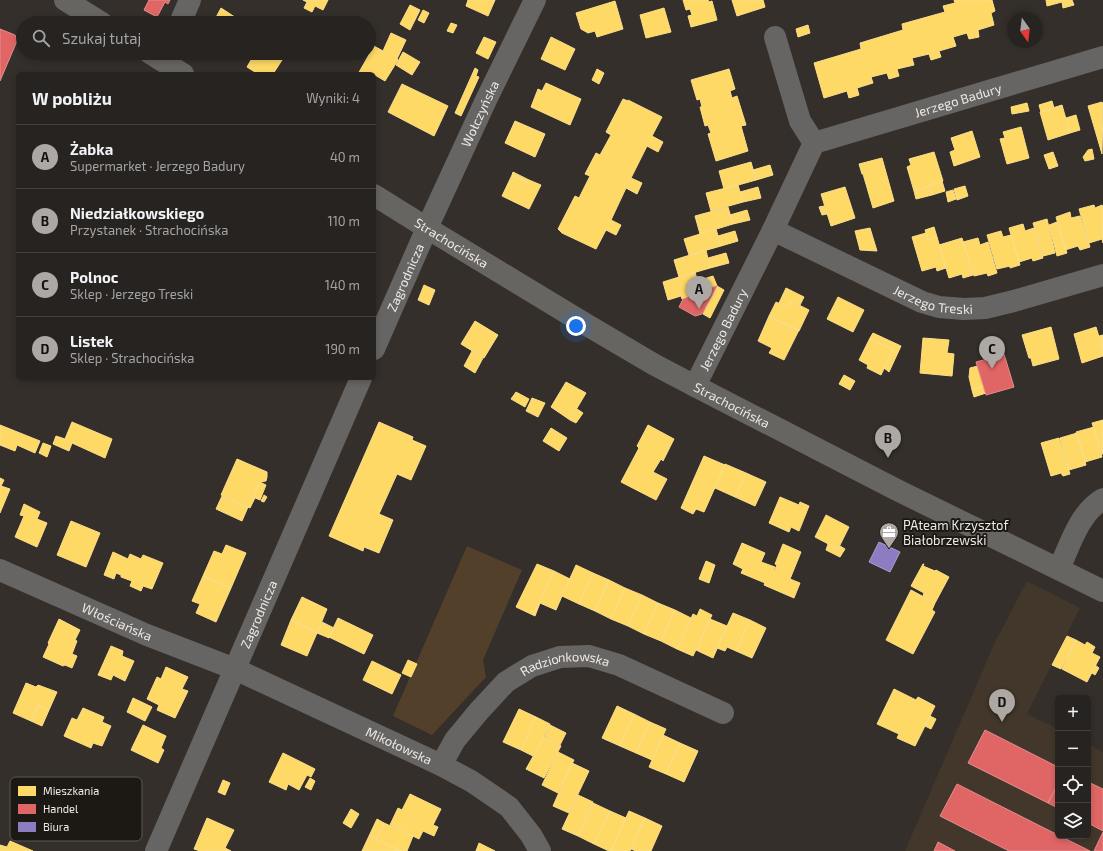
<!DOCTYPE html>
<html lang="pl">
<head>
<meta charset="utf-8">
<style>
	:root { --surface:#272320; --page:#332f2d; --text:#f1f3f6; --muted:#a4a4a5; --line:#43403e; --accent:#ada8a3 }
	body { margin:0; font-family:"Exo 2",sans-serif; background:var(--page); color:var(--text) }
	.controls { position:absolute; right:12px; bottom:12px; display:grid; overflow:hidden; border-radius:6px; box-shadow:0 2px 6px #0003 }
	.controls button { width:36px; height:36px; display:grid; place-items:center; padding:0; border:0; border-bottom:1px solid var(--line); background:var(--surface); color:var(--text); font:20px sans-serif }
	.compass { position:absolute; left:1007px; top:12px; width:36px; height:36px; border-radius:50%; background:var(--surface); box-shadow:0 2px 6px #0003; rotate:166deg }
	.you { position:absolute; left:576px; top:326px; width:14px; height:14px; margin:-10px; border:3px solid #fff; border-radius:50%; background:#1a73e8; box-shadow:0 0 0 6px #1a73e833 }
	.badge { display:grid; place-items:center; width:26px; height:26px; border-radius:50%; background:var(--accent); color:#111; font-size:13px; font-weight:700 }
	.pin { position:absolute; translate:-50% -33px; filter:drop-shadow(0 1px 2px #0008) }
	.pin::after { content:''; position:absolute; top:21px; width:14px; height:12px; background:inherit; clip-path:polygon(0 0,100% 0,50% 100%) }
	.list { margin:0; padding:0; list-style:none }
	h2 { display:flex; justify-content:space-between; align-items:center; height:52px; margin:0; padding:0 16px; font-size:17px }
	h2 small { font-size:13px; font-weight:400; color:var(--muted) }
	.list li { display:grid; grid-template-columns:26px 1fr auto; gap:12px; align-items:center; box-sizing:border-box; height:64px; padding:0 16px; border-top:1px solid var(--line) }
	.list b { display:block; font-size:15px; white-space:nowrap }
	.list p { margin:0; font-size:13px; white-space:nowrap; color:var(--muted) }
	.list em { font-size:13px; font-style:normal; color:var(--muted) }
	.icon { flex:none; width:22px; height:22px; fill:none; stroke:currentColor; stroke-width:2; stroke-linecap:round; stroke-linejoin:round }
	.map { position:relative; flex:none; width:1103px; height:851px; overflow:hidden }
	.search { position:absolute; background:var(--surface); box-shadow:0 2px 6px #0003; left:16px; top:16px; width:360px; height:44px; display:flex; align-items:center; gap:10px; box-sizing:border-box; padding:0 14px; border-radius:22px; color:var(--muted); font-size:15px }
	.panel { position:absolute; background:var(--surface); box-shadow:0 2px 6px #0003; left:16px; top:72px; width:360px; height:308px; border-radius:6px }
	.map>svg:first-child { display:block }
	.built { fill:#42372a }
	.green { fill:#52402a }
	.homes { fill:#ffd966; stroke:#fade8c }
	.shops { fill:#e06666; stroke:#e48d8c }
	.offices { fill:#8e7cc3; stroke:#ab9dcd }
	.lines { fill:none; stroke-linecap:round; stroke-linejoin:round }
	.minor { stroke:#666563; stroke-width:22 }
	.major { stroke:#676561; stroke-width:22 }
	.labels { text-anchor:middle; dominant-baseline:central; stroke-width:4; stroke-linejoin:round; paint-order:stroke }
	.street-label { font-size:13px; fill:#eee9e4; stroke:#1c1914 }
	.poi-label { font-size:13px; fill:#eee9e4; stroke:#1c1914; text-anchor:start }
	.key { fill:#1c1914; stroke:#5b5752; stroke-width:1 }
	.key-label { font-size:11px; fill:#eee9e4 }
</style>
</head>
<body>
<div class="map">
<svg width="1103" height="851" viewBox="0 0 1103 851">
	<rect width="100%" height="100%" fill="#342f2a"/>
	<!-- built -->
	<path class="built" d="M1027 581 1080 608 1027 714 1058 729V836H1088V744L1103 752V851H905L994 644Z"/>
	<!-- green -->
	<path class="green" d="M467 546 522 570 483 660 486 677 432 735 393 716Z"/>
	<!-- homes -->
	<path class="homes" d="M303 0H328L323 10 315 6 312 12 304 8 307 2Z
		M468 0H495L488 16 466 6Z
		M683 0H708L709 2 712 1 717 20 691 27 688 16 692 15 690 9 686 10Z
		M732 0H763L765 7 737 16Z
		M954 0H992L995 11 991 13 994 25 978 30 979 37 969 39 967 33 953 37 956 46 939 51 941 57 931 60 929 54 912 58 914 65 897 69 899 76 889 79 887 73 871 77 873 83 857 88 859 95 849 98 847 91 824 98 814 63 861 49 860 43 903 30 902 24 945 12 943 6 955 3Z
		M1046 0H1072L1074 5 1063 8 1062 2 1047 6Z
		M615 1 623 29 597 37 595 31 588 33 581 29 576 13Z
		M410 5 420 10 410 30 400 24Z
		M221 8 244 23H213Z
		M664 8 671 32 646 38 640 15Z
		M423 10 429 13 424 23 418 20Z
		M451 23 457 25 453 33 447 31Z
		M808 25 810 33 798 37 796 29Z
		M391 33 406 40 397 59 398 60 385 81 375 75 374 77V74H358L374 46 383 51Z
		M484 37 496 42 488 59 476 53Z
		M551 37 575 49 565 70 541 59Z
		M403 52 420 62 412 75 396 65Z
		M255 53H271L282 60 273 74H258L247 67Z
		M475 68 478 70 476 76 479 77 461 116 455 113Z
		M597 69 604 73 599 84 592 80Z
		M729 69 735 89 730 91 732 98 737 96 746 125 741 126 748 151 716 161 708 134 711 133 708 125 705 126 700 107H702L700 99 697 100 691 80Z
		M546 83 581 99 570 125 531 107 538 89 542 91Z
		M402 84 448 106 434 136 388 112Z
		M623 99 628 101V100L662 117 652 136 663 142 658 152 647 146 631 178 642 183 637 194 626 188 611 220 621 225 616 235 606 230 596 249 562 233 558 229 575 196 579 198 590 176 585 174 596 153 600 155 611 135 606 132Z
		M1052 101 1054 108 1041 112 1039 105Z
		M1102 102 1103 105 1102 154 1088 106Z
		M1027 103 1029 111 1012 114 1011 107Z
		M1062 105 1070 133 1048 140 1040 112Z
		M1076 115 1080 130 1070 133 1066 118Z
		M515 121 545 134 535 157 505 143Z
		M1021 127 1029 158 1007 164 1000 139 1005 138 1003 132Z
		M972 131 980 157 954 166 950 152 955 150 951 138Z
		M1092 149 1094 159 1085 161 1083 157 1088 150Z
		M934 152 943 181 914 191 907 167 911 165 909 159Z
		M1053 152 1058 166 1049 169 1044 155Z
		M882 158 894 201 873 208 863 174H862L859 164Z
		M751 162 756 180 724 189 719 171Z
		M770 165 773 175 756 180 753 170Z
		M513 172 529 180 527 183 512 175Z
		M512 175 527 183 529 180 541 185 529 209 502 196Z
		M942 181 945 191 932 195 929 185Z
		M738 185 743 202 711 211 706 193Z
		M929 186 932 195 916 199 914 191Z
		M965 186 968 196 957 200 954 189Z
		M758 187 761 198 743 202 740 192Z
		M845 187 855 218 831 226 821 194Z
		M953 190 956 199 948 202 946 192Z
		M1094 205 1095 208 1102 205 1103 208V243L1102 239 1089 243 1079 209Z
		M824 206 827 214 822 215 819 207Z
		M728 207 733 224 700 234 695 216Z
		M747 210 750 220 733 224 730 215Z
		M1070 212 1071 218 1080 216 1090 247 1080 250 1078 246 1065 250 1056 217Z
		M1047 219 1055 253 1043 256 1033 223Z
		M1057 222 1067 253 1057 256 1049 225Z
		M1023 224 1025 231 1034 228 1043 258 1033 261 1032 258 1019 262 1009 228Z
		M934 227 937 237 928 240 925 230Z
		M870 228 877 251 860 250 855 231Z
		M716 229 721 246 689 255 684 239Z
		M735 231 738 241 721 246 718 236Z
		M1001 231 1003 237 1011 235 1020 265 1010 268V266L997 269 987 235Z
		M926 233 928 240 937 237 946 268 937 271 936 267 922 271 912 237Z
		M962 238 973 275 963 278 962 274 949 278 939 245Z
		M978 238 980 245 988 242 997 273 988 276 987 273 974 276 963 242Z
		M706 250 710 268 679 277 674 260Z
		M726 253 729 263 710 268 708 258Z
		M695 272 700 290 688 294 689 297 682 299 681 296 668 300 663 282Z
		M713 276 717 286 700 290 697 281Z
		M424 285 435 290 429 305 418 300Z
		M717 286 724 290 710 318 703 314Z
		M786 288 804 297 800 305 791 301 787 307 779 303Z
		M838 297 864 310 853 332 827 319Z
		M791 301 809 310 799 331 769 316 776 302 787 307Z
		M769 316 799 330 784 360 769 353 772 348 758 341Z
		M475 321 498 335 484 358 461 344Z
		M1051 327 1059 359 1033 366 1031 358H1029L1022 335Z
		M1096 327 1103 350V356L1082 363 1074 334Z
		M873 333 901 346 889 372 884 368 893 350 870 338Z
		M1103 335V350L1099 336Z
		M870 338 893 350 881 375 867 368 868 365 859 360Z
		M923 338 949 340 947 353 954 354 952 376 920 373Z
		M472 351 483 358 475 373 464 366Z
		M978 366 984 386 972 390 969 377 970 368Z
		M844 375 855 381 850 390 839 384Z
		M566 382 586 393 570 420 551 407Z
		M984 386 986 393 974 397 972 390Z
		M516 392 529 399 525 407 511 399Z
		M532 398 545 403 538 417 526 411Z
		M577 409 583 413 576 423 570 420Z
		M1103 420V454H1102L1092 423Z
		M72 422 112 439 105 458 72 443 69 451 53 444 56 436 65 439Z
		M379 422 413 437 412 440 426 446 411 480 397 474 379 514 393 520 379 553 364 547 363 551 329 536Z
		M0 425 40 441 35 453 17 445 15 451 0 445Z
		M648 425 674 439 663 461 661 459 653 472 667 479 656 500 621 482 639 448 637 446Z
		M1094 427 1102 457 1085 462 1076 432Z
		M551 428 567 438 559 451 543 441Z
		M1077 433 1086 465 1069 470 1060 438Z
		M1059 438 1070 474 1063 476 1061 473 1051 476 1041 443Z
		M43 443 51 446 47 457 39 453Z
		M704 456 725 465 704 512 696 509 693 514 681 508Z
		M237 459 267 472V477L266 481 260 482 253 497 255 498 250 508 221 495Z
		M725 464 746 473 735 497 715 488Z
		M746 473 766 482 755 506 735 497Z
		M0 478 4 480 1 486 10 489 0 513Z
		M260 482 266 485 260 500 253 497Z
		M264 495 267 497 264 502 261 501Z
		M222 496 248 507 242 521 216 509Z
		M780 497 799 505 800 502 809 506 799 531 791 527 789 532 769 523Z
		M24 504 40 512 37 519 47 523 37 547 15 537 24 516 20 515Z
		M826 515 849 527 838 549 815 537Z
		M71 521 100 533 86 567 57 555Z
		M742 543 765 553 761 562 775 567 773 571H774L777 565 775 564 783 544 801 552 790 579 800 583 794 598 764 585 765 583 741 573 743 569 733 564Z
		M828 544 838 549 840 546 845 549 840 557 826 550Z
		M226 545 246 553 231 588 203 576 214 551 222 554Z
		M113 552 128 559 130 554 141 559 143 555 163 563 152 589 143 586 141 591 130 586 132 581 121 577V575L116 573 114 579 104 575Z
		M706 561 715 565 709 583 699 579Z
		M537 564 554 571 533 615 516 607Z
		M923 564H924L923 566 935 571 936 570 949 577 935 603 923 596 924 593 911 586Z
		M576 565 593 573 579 604 562 596Z
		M554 571 570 579 562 596 556 610 540 603 535 616 533 615Z
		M593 573 609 580 595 611 579 604Z
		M203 576 231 588 216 622 196 613 200 604 192 601Z
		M609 580 625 588 611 619 595 611Z
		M625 588 642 595 628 626 611 619Z
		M911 590 935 603 932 610 935 612 913 654 886 640Z
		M642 595 658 603 644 634 628 626Z
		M302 597 327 609 317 633 291 620Z
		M658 603 675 610 661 641 644 634Z
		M700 609 712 615 693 656 677 649 693 614 697 616Z
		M675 610 691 618 677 649 661 641Z
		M733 613 750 620 736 651 727 647 725 651 717 648Z
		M338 618 373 635 364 654 329 637Z
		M59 619 80 630 75 640 77 641 72 654 77 656 72 668 65 665 63 666 43 657 49 644 48 643Z
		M710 619 727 626 713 658 696 650Z
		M291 620 317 633 307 656 281 645Z
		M750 620 766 628 752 658 736 651Z
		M322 622 334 628 329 638 317 633Z
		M1067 636 1076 640 1061 669 1052 665Z
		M1076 640 1085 645 1087 642 1095 647 1092 653 1100 657 1087 682 1062 669Z
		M111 646 123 651 122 656 134 661 125 681 113 675 111 680 98 675Z
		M408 660 417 664 411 677 402 673Z
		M372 661 401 675 392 694 363 680Z
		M1095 665 1099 668 1095 675 1092 673Z
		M166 667 188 677 182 689 188 691 175 718 157 710 159 705 147 699 157 677 161 679Z
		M26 683 36 687 38 685 57 692 49 710 38 705 31 721 13 713Z
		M894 689 916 700 918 697 935 706 915 746 897 738 899 734 877 724Z
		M133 698 152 707 145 721 127 712Z
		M38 705 49 710 42 726 31 721Z
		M617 706 634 714 620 746 602 738Z
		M83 708 104 717 102 722 111 726 102 746 93 743 91 748 64 736 72 718 77 720Z
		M519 709 536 717 521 750 503 742Z
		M634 714 650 722 636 753 620 746Z
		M930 716 936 719 931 729 925 726Z
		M536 717 550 724 544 737 533 756 521 750Z
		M650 722 666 729 652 760 636 753Z
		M143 725 166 736 161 748 164 750 158 763 131 750Z
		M550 725 566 733 560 745 545 737Z
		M663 735 680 743 666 774 649 767Z
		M544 737 561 746 544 778 526 769Z
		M680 743 698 751 684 782 666 774Z
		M558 752 574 760 558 793 542 785Z
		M283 753 315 769 311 777 307 775 299 790 288 784 286 790 269 782Z
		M572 763 589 771 569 813 553 806Z
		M310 778 315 781 311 790 305 787Z
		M223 780 230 783 225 795 218 792Z
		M410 794 441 809 433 825 438 827 434 836 423 831 419 839 390 825 398 808 402 810Z
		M578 795 593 802 578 836 562 829Z
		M593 803 610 811 594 844 578 836Z
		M351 809 359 814 351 828 343 823Z
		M610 811 626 818 611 851H609L594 844Z
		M629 811 645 818 630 851H611Z
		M207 818 234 830 225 848 231 851H200L194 849Z
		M645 818 662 826 651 851H636L631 849Z
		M377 819 384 823 376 839 369 836Z
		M384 823 413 836 407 851H400L376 839Z
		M369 836 386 844 400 851H362Z
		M10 841 33 851H0V845L7 847Z
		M479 843 495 851H476Z"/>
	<!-- shops -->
	<path class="shops" d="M149 0H170L168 4 165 2 157 17 144 10Z
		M0 29 15 35 17 41 0 81Z
		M717 286 702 314 695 316 679 307 683 299 689 297 688 294Z
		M992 352 993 357 1004 354 1014 387 986 395 976 362 987 359 985 354Z
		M985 730 1058 767V784L1048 803 968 763Z
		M1088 782 1103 789V831L1088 823Z
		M957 784 1058 835V836H1060L1090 851H1009L940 816Z
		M1058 784V808L1048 803Z
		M1103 832V851H1094Z
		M938 842 955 851H934Z"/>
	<!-- offices -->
	<path class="offices" d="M879 542 900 552 890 572 869 562Z"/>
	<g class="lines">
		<!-- minor -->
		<g class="minor">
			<path d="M180 23 190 0"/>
			<path id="s1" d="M775 37 800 121 814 143 1103 57"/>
			<path id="s2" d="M773 230 922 302 939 307 964 309 985 308 1014 301 1103 275"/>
			<path id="s3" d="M374 349 427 228 486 100 535 0"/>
			<path id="s4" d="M695 386 773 230 814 143"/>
			<path d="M1059 569C1070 545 1079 513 1103 499"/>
			<path id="s5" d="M0 570 147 635 235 669 441 765 471 781 509 807 531 835 540 851"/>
			<path id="s6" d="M441 765 455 740 479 711 506 682 532 666 560 657 589 656 619 665 723 713"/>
			<path id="s7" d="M156 851 361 378"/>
		</g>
		<!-- major -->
		<g class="major">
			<path d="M65 0 102 23"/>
			<path d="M150 53 183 74"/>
			<path id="s8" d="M374 195 427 228 587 325 655 365 695 386 897 490 1103 591"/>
		</g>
	</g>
	<!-- icons -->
	<defs>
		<symbol id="office-pin" viewBox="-11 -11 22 30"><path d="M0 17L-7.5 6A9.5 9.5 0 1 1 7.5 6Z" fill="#ada8a3" stroke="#1c1914"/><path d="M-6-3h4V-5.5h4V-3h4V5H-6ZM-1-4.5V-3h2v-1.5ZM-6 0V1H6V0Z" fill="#fff"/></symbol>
	</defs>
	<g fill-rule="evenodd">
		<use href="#office-pin" x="878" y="521" width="22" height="30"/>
	</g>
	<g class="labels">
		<!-- street labels -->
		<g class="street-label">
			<text stroke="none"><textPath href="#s1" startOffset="264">Jerzego Badury</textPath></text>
			<text stroke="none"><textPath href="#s3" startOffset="258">Wołczyńska</textPath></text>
			<text stroke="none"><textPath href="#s8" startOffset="91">Strachocińska</textPath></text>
			<text stroke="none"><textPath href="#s3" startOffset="78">Zagrodnicza</textPath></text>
			<text stroke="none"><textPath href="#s2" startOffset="176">Jerzego Treski</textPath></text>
			<text stroke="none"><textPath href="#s4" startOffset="63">Jerzego Badury</textPath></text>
			<text stroke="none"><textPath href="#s8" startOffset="415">Strachocińska</textPath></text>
			<text stroke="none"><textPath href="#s7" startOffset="258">Zagrodnicza</textPath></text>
			<text stroke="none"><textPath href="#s5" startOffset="128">Włościańska</textPath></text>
			<text stroke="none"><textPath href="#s6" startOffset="170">Radzionkowska</textPath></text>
			<text stroke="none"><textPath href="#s5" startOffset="436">Mikołowska</textPath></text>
		</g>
		<!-- poi labels -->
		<g class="poi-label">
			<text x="903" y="525">PAteam Krzysztof<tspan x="903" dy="15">Białobrzewski</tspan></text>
		</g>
	</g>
	<!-- legend -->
	<rect x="10" y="777" width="132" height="64" rx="6" class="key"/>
	<rect x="18" y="786" width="18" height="10" fill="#ffd966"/>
	<rect x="18" y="804" width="18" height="10" fill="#e06666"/>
	<rect x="18" y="822" width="18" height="10" fill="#8e7cc3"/>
	<g class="key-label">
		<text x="43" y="795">Mieszkania</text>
		<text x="43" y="813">Handel</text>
		<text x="43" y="831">Biura</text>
	</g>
</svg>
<div class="controls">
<button>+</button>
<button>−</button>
<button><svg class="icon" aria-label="locate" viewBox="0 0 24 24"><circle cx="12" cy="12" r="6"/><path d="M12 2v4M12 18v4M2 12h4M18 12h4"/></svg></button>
<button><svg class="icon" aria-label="layers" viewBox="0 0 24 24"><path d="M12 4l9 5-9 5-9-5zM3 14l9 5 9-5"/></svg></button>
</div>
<svg class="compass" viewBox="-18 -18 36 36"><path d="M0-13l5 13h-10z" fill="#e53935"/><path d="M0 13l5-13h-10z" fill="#a4a4a5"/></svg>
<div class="you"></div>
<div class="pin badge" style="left:699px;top:309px">A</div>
<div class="pin badge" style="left:888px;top:458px">B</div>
<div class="pin badge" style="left:992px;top:369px">C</div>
<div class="pin badge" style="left:1002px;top:722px">D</div>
<div class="search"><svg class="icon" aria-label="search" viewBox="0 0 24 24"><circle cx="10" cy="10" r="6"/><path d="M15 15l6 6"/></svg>Szukaj tutaj</div>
<section class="panel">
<h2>W pobliżu<small>Wyniki: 4</small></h2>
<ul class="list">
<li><span class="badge">A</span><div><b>Żabka</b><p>Supermarket · Jerzego Badury</p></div><em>40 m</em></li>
<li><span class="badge">B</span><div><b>Niedziałkowskiego</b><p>Przystanek · Strachocińska</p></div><em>110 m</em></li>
<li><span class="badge">C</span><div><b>Polnoc</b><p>Sklep · Jerzego Treski</p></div><em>140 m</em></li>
<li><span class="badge">D</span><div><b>Listek</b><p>Sklep · Strachocińska</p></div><em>190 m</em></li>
</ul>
</section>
</div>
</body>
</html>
